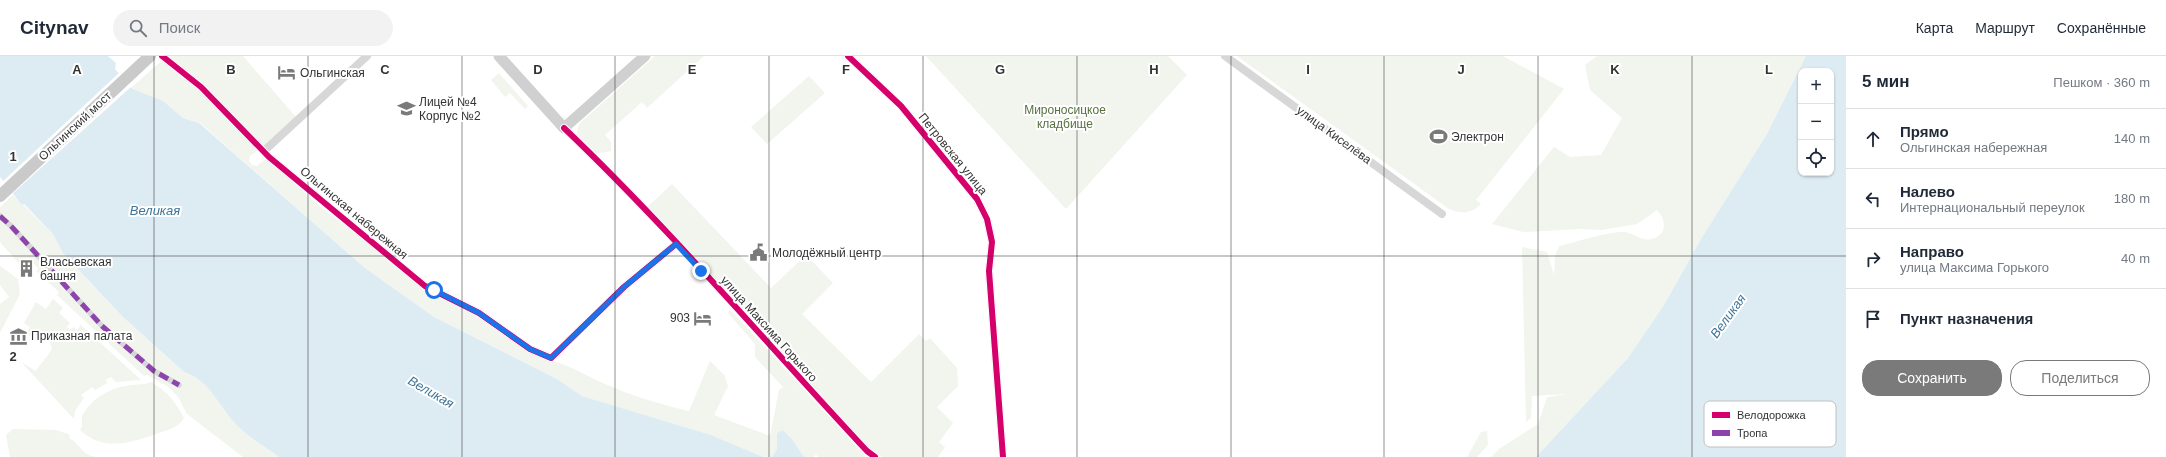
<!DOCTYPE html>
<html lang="ru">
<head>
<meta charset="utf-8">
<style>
	:root { --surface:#fff; --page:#f2f2f3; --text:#1f2937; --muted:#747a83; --line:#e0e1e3; --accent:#7a7a7a }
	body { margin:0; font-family:Arial,sans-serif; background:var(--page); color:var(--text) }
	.controls { position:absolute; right:12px; top:12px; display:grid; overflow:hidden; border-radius:8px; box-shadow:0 1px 3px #0004 }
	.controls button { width:36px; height:36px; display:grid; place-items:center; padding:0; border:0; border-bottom:1px solid var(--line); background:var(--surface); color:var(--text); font:20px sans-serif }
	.stop { position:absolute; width:12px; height:12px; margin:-9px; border:3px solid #1a73e8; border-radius:50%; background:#fff }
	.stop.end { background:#1a73e8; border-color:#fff; box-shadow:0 1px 4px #0008 }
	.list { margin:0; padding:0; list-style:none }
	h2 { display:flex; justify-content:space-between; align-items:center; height:52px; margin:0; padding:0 16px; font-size:17px }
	h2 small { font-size:13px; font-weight:400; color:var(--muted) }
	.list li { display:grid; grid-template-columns:26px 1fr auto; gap:12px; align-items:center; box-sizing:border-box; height:60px; padding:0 16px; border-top:1px solid var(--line) }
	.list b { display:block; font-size:15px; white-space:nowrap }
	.list p { margin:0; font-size:13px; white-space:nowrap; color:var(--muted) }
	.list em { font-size:13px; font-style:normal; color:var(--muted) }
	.actions { display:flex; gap:8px; padding:12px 16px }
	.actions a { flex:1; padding:9px 0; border:1px solid var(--accent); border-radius:16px; text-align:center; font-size:14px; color:var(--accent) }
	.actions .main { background:var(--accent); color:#fff }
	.icon { flex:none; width:22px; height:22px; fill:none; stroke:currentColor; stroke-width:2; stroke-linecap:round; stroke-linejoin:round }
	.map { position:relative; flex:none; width:1846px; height:401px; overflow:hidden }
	header { display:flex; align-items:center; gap:24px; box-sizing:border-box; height:56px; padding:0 20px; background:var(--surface); border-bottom:1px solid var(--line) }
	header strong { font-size:19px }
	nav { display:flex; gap:22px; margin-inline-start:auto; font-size:14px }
	.search { width:280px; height:36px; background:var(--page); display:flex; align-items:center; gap:10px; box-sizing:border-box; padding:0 14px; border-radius:22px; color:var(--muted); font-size:15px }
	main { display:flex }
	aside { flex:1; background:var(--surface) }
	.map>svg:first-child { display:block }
	.green { fill:#f1f5ed }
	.water { fill:#ddebf3; fill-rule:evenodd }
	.pier { fill:#fff }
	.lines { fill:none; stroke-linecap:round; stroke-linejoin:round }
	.pedestrian { stroke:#d7d7d7; stroke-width:5.5 }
	.minor { stroke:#d7d7d7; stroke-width:8 }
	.secondary { stroke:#d0d0d0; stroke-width:11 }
	.primary { stroke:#cacaca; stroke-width:12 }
	.quiet { stroke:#8e44ad; stroke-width:5; stroke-dasharray:10 5; stroke-linecap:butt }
	.cycleway-casing { stroke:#fff; stroke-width:8 }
	.cycleway { stroke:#d6006c; stroke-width:6 }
	.route { stroke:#1a73e8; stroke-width:5 }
	.grid { fill:none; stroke:#333; stroke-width:1; stroke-opacity:0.55 }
	.labels { text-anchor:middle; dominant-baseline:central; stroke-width:4; stroke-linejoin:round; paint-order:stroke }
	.poi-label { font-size:12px; fill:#333; stroke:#fff; text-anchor:start }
	.park-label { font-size:12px; fill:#56703f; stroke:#fff }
	.street-label { font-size:12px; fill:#333; stroke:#fff }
	.water-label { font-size:13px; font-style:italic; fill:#3f7597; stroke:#fff }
	.key { fill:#fff; stroke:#c2c2c2; stroke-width:1 }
	.key-label { font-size:11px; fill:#333 }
	.grid-label { font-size:13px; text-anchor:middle; font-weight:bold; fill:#333; stroke:#fff; stroke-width:4; stroke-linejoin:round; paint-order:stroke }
</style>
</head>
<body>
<header>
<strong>Citynav</strong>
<div class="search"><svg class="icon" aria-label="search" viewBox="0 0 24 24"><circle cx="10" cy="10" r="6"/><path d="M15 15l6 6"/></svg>Поиск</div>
<nav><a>Карта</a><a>Маршрут</a><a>Сохранённые</a></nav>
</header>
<main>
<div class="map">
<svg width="1846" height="401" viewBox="0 0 1846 401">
	<rect width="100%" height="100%" fill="#fff"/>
	<!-- green -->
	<path class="green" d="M167 0H243L296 61 262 92 250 100 249 105 252 109 257 110 267 102C288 121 308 141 330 158 399 213 474 259 549 305 566 307 577 315 592 322 623 337 655 347 689 355L710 305 725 320 728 330 714 359 770 380 779 334 783 331 755 301V288L728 257 730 253 866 401H818L816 398 814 401H804L792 383 783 374 777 377V393L772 401H763L711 379 582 340 557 323 434 261 365 212 200 67 183 62 163 45 131 32Z
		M655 0H704L647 52 642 46 605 79 611 86V95L593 98 576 80 579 68Z
		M926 0H1168L1187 19 1066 153Z
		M1237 0H1503L1564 33 1476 144 1481 148C1471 158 1462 158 1449 153Z
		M1597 0H1806L1767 78 1701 183 1664 249 1628 302 1536 401H1491L1499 393 1538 368 1547 341 1568 338 1532 340 1531 362 1526 366 1522 191 1547 196 1554 219 1555 200 1559 190C1576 186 1606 176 1623 176 1633 176 1642 186 1652 183 1668 179 1666 163 1657 154L1637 168 1601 174 1581 173 1523 176 1492 168 1554 91 1570 101 1601 99 1622 62 1590 34 1585 9Z
		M499 17 528 50 525 53 510 37 505 41 491 24Z
		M809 20 825 37 767 88 751 71Z
		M672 128 771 232 806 199 833 227 802 258 871 326 919 278 926 285 930 282 957 312 958 330 937 351 953 367 939 386 945 391 938 401H882L869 393 644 154Z
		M13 139 53 178 63 197 122 260 184 316C211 324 221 356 242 374 253 384 267 392 279 401H243L187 358 178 341 167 330 147 319 144 320 57 239 59 236 36 215 39 213 28 202 20 209 0 186V151Z
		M0 210 18 223 20 238 0 277V248L9 241 0 229Z
		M53 243 63 252 59 257 70 267 67 271 70 274 74 271 77 274 81 269 141 324 116 326 111 321 106 324 107 327 95 334 92 331 81 339 84 342 75 355 74 363 21 306 36 315C41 306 48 301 52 292L48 283 42 282 38 277 35 282 26 278 30 271 24 267 36 246 46 253Z
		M151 326C169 337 174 344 184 362 178 372 168 374 158 377 132 387 103 396 80 374L82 370V360C93 341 111 331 132 329 139 328 145 329 151 326Z
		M13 373 55 374 69 378 70 383C80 387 81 399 96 401H10L6 379Z
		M1487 375 1488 389 1477 401H1467L1481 376Z"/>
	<!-- water -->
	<path class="water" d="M0 0H108L116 7 115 13 131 32 163 45 183 62 199 67 365 212 434 261 557 323 582 340 711 379 763 401H279C267 392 253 384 242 374 221 356 211 324 184 316L122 260 63 197 53 178 24 148 22 149 0 121Z
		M1806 0H1846V401H1536L1628 302 1664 249 1701 183 1767 78ZM1801 15H1831V117H1801Z
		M783 374 792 383 804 401H772L777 393V377Z"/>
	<!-- pier -->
	<path class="pier" d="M120 16 132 30 11 139 1 127Z"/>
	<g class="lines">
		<!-- pedestrian -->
		<path class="pedestrian" d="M0 160 11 170 102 270 154 315 179 329"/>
		<!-- minor -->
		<path class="minor" d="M162 0 201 31 269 101 425 230 479 257 530 293 551 302 624 231 676 188
			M848 0 901 50 977 143 987 163 992 186 989 215 1003 401
			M1225 0 1442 158
			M564 72C671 174 766 287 867 395L875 401
			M264 95 367 0"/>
		<!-- secondary -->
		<path class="secondary" d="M499 0 564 72 645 0"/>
		<!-- primary -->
		<path class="primary" d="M0 140 150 0"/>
		<!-- quiet -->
		<path class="quiet" d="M0 160 11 170 102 270 154 315 179 329"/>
		<defs>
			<path id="cycleway" d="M162 0 201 31 269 101 425 230 479 257 530 293 551 302 624 231 676 188
				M848 0 901 50 977 143 987 163 992 186 989 215 1003 401
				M564 72C671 174 766 287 867 395L875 401"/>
		</defs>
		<!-- cycleway casing -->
		<use href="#cycleway" class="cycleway-casing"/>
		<!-- cycleway -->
		<use href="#cycleway" class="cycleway"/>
	</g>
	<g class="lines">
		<!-- route -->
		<path class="route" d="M434 234 479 257 530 293 551 302 624 231 676 188 701 215"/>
	</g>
	<!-- grid -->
	<path class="grid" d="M154 0V401M308 0V401M462 0V401M615 0V401M769 0V401M923 0V401M1077 0V401M1231 0V401M1384 0V401M1538 0V401M1692 0V401M0 200H1846"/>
	<!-- icons -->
	<defs>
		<symbol id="hotel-bare" viewBox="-9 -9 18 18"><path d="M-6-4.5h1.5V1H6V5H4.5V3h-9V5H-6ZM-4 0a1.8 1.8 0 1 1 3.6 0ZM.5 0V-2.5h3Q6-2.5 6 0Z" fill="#7a7a7a" stroke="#fff" stroke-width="2.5" paint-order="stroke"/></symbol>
		<symbol id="school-bare" viewBox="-9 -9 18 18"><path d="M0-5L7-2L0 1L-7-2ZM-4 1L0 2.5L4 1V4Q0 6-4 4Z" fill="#7a7a7a" stroke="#fff" stroke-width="2.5" paint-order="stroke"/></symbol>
		<symbol id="stadium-bare" viewBox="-9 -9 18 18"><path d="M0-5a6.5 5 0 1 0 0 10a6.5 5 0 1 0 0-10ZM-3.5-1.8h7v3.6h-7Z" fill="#7a7a7a" stroke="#fff" stroke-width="2.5" paint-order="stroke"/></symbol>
		<symbol id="civic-bare" viewBox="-9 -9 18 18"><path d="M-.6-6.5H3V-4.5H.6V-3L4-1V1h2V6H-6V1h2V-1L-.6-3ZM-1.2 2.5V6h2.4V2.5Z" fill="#7a7a7a" stroke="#fff" stroke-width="2.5" paint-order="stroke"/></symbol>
		<symbol id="building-bare" viewBox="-9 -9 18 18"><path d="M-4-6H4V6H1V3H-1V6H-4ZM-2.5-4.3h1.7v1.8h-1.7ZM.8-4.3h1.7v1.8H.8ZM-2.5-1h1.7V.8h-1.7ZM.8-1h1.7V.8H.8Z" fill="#7a7a7a" stroke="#fff" stroke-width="2.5" paint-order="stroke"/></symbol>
		<symbol id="museum-bare" viewBox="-9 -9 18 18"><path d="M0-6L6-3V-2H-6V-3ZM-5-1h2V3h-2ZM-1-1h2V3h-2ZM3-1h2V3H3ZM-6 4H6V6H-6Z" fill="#7a7a7a" stroke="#fff" stroke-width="2.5" paint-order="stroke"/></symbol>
	</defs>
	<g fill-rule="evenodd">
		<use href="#hotel-bare" x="274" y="4" width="25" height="25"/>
		<use href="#school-bare" x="394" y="40" width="25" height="25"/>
		<use href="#stadium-bare" x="1426" y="68" width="25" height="25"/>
		<use href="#civic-bare" x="746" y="184" width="25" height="25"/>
		<use href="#building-bare" x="14" y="200" width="25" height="25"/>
		<use href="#hotel-bare" x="690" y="250" width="25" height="25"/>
		<use href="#museum-bare" x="6" y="268" width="25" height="25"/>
	</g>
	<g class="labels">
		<!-- poi labels -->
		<g class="poi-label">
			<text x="300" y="17">Ольгинская</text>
			<text x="419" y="46">Лицей №4<tspan x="419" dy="14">Корпус №2</tspan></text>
			<text x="1451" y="81">Электрон</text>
			<text x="772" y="197">Молодёжный центр</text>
			<text x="40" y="206">Власьевская<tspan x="40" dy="14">башня</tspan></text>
			<text x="690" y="262" text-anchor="end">903</text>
			<text x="31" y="280">Приказная палата</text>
		</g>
		<!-- park labels -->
		<g class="park-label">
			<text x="1065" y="54">Мироносицкое<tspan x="1065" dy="14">кладбище</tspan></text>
		</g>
		<!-- street labels -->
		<g class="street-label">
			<text transform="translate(75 70) rotate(-43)">Ольгинский мост</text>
			<text transform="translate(1334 79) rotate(36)">улица Киселёва</text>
			<text transform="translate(953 98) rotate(51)">Петровская улица</text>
			<text transform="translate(354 157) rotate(40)">Ольгинская набережная</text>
			<text transform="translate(769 273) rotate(48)">улица Максима Горького</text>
		</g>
		<!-- water labels -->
		<g class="water-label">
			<text x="155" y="154">Великая</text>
			<text transform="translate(1728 260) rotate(-54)">Великая</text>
			<text transform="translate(431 336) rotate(30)">Великая</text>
		</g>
	</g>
	<!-- legend -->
	<rect x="1704" y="345" width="132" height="46" rx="6" class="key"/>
	<rect x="1712" y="356" width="18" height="6" fill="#d6006c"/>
	<rect x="1712" y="374" width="18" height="6" fill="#8e44ad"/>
	<g class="key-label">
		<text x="1737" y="363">Велодорожка</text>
		<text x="1737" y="381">Тропа</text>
	</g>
	<g class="grid-label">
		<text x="77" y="18">A</text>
		<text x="231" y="18">B</text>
		<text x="385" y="18">C</text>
		<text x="538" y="18">D</text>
		<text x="692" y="18">E</text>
		<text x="846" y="18">F</text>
		<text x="1000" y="18">G</text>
		<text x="1154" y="18">H</text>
		<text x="1308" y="18">I</text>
		<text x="1461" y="18">J</text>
		<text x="1615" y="18">K</text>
		<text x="1769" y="18">L</text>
		<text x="13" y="105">1</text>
		<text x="13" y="305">2</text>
	</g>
</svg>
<div class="controls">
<button>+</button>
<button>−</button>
<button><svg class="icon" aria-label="locate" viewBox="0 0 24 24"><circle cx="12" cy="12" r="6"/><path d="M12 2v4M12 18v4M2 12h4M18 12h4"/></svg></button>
</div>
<div class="stop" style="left:434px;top:234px"></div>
<div class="stop end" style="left:701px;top:215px"></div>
</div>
<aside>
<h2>5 мин<small>Пешком · 360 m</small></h2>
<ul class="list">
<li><svg class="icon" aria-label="ahead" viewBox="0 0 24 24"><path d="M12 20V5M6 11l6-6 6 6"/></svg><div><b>Прямо</b><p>Ольгинская набережная</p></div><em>140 m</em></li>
<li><svg class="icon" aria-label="left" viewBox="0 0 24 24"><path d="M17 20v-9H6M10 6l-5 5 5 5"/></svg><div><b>Налево</b><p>Интернациональный переулок</p></div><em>180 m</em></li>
<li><svg class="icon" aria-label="right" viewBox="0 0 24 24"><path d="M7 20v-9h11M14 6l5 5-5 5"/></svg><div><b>Направо</b><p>улица Максима Горького</p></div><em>40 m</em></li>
<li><svg class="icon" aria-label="arrive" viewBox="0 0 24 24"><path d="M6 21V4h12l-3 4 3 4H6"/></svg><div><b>Пункт назначения</b></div></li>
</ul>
<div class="actions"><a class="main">Сохранить</a><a>Поделиться</a></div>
</aside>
</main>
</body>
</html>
